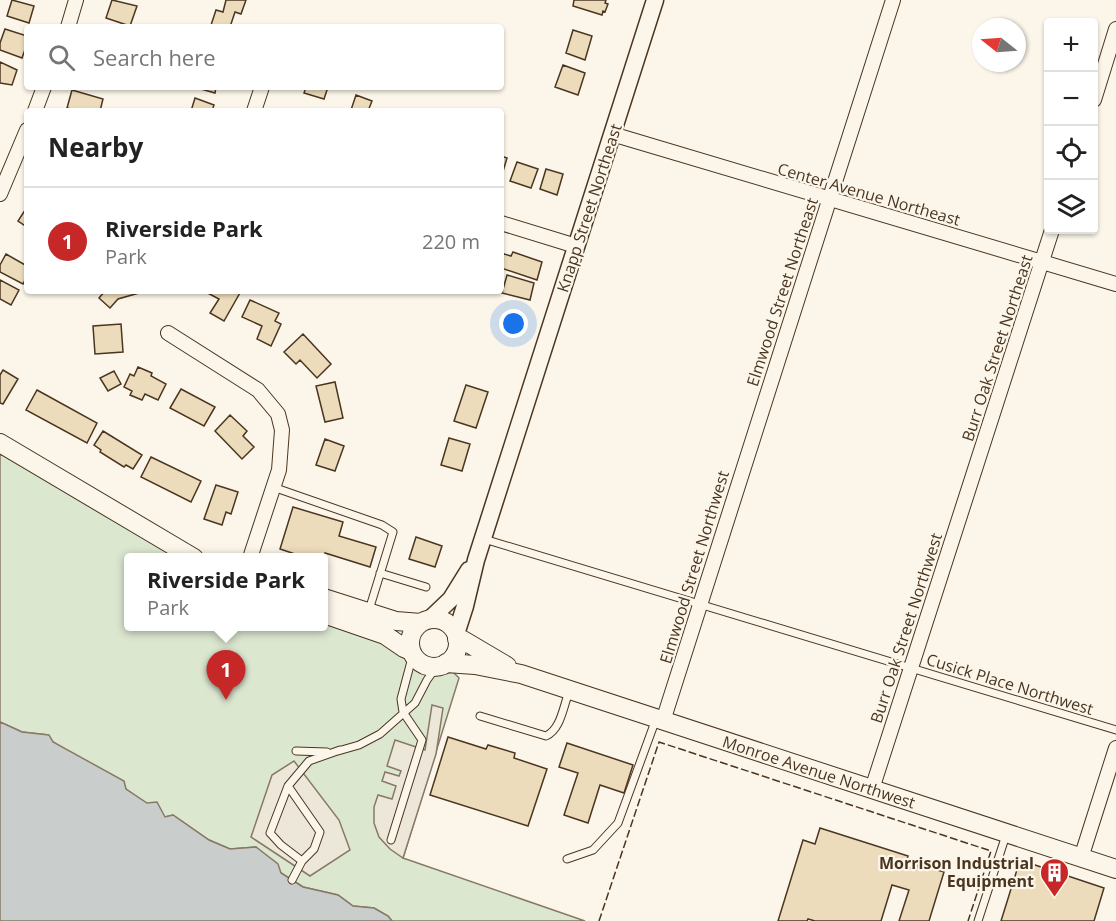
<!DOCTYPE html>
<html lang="en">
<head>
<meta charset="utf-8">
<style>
	:root { --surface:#fff; --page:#f6f6f6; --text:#222; --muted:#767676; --line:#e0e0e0; --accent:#c62828 }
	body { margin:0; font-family:"Open Sans",sans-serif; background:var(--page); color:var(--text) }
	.controls { position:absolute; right:18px; top:18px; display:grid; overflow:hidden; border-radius:6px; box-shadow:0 2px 4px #0004 }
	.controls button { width:54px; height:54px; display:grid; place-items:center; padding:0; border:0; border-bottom:2px solid var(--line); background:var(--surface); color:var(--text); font:30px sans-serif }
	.compass { position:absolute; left:972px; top:18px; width:54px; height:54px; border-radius:50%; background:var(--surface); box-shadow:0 2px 4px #0004; rotate:287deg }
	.you { position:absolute; left:514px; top:324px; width:21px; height:21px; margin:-15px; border:4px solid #fff; border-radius:50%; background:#1a73e8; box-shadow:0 0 0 9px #1a73e833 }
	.badge { display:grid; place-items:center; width:39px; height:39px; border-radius:50%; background:var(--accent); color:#fff; font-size:20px; font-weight:700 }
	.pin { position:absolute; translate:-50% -50px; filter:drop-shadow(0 2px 3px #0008) }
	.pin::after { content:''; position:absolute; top:32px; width:21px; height:18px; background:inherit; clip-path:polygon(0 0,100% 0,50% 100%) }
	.popup { position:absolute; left:124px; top:553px; width:204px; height:78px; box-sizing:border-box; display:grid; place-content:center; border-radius:6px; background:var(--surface); filter:drop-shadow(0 2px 4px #0005); font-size:20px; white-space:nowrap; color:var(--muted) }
	.popup b { font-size:22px; color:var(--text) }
	.popup::after { content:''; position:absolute; left:50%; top:100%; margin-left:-12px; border:12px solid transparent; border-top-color:var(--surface) }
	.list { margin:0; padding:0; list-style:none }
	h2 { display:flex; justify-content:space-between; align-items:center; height:78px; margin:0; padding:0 24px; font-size:26px }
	h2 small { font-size:20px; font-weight:400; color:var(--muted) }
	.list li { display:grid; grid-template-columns:39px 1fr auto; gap:18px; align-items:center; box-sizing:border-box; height:108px; padding:0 24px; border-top:2px solid var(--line) }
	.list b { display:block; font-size:22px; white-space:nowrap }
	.list p { margin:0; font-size:20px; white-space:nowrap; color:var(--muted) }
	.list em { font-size:20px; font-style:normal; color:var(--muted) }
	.icon { flex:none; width:33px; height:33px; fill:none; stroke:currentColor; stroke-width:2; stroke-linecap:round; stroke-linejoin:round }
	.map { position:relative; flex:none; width:1116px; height:921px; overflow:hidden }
	.search { position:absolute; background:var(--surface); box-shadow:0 2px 4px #0004; left:24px; top:24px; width:480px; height:66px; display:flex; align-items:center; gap:15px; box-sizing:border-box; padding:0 21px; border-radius:6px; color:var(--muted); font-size:22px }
	.panel { position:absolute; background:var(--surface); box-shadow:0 2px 4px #0004; left:24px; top:108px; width:480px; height:186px; border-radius:6px }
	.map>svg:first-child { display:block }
	.green { fill:#dce7d0; stroke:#887966; stroke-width:1.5 }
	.parking { fill:#ede7d9; stroke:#887966; stroke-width:1.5 }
	.water { fill:#c9cecd; stroke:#887966; stroke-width:1.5 }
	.building { fill:#ecdcbc; stroke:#4a3520; stroke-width:1.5 }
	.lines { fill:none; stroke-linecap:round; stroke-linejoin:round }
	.service-casing { stroke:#4a3520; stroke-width:9 }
	.minor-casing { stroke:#4a3520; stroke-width:16 }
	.tertiary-casing { stroke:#4a3520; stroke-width:19 }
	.secondary-casing { stroke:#4a3520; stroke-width:20 }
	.service { stroke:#fbf6e9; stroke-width:7 }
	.minor { stroke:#fbf6e9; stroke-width:14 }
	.tertiary { stroke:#fbf6e9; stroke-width:16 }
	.secondary { stroke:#fbf6e9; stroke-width:18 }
	.fence { stroke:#4a3520; stroke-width:1.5; stroke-dasharray:8 3; stroke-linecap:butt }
	.labels { text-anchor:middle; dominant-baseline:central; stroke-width:4.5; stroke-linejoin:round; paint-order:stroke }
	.street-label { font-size:16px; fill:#4a3520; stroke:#fbf6e9 }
	.poi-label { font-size:16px; font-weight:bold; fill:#4a3520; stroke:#fbf6e9; text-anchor:end }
</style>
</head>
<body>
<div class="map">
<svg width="1116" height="921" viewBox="0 0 1116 921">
	<rect width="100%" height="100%" fill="#fbf6e9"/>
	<!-- green -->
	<path class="green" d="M0 454 176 557 128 558V626H324V620C339 625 369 631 381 639 407 656 419 679 454 669V673L459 678 403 858 585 921H392L388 916 374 908 353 906 338 895 303 887 281 873 256 847 230 849 209 840 173 815 165 817 126 789 53 742 48 735 22 732 0 722Z"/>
	<!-- parking -->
	<path class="parking" d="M432 705 443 708 436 754 403 858 390 849 379 837 374 823V807L378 795 392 799 396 786 382 781 385 772 399 776 401 771 387 766 395 740 425 750Z
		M294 761 339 820 350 850 310 876 251 837 272 775Z"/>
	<!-- water -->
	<path class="water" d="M0 722 22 732 49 735 53 742 124 781 126 789 147 803 157 802 165 817 173 815 209 840 230 849 256 847 278 864 281 873 303 887 338 895 353 906 374 908 388 916 392 921H0Z"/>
	<!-- building -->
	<path class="building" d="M12 0 34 6 29 23 7 16Z
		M112 0 137 6 130 26 106 18Z
		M226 0H246L241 14 235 12 230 27 211 25 216 10 223 12Z
		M574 0H606L605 3 608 4 605 12 603 11 602 15 573 6Z
		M5 29 27 36V44L22 58 0 50V43Z
		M573 30 592 36 585 60 566 53Z
		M0 62 17 70 12 85 0 83Z
		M563 65 585 73 578 95 555 87Z
		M194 87H216L215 93Z
		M306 87H328L324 99 304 93Z
		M72 90 103 99 100 111H79L67 108Z
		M356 95 372 101 368 111 351 110Z
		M195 98 214 105 212 111H191Z
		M501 156 507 158 501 178Z
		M517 162 538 169 531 188 510 181Z
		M546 169 563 174 557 195 540 189Z
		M27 207V227L18 221Z
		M513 252 542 262 537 280 501 268V253L511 256Z
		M6 254 27 266V276L23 284 0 272V265Z
		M507 275 534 283 530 300 502 293Z
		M0 280 19 290 11 305 0 299Z
		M105 291H146L118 299 110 308 99 298Z
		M204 291H241L224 321 210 313 219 299Z
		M250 300 279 313 275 321 281 324 271 346 257 339 262 326 242 317Z
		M121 324 123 352 95 354 93 326Z
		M303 334 331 364 317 378 300 360 296 364 284 352Z
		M138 367 152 373 151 376 166 384 158 400 145 394 142 400 130 395 132 391 124 387 130 374 134 376Z
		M3 370 18 379 3 404 0 403V375Z
		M114 371 121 384 108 391 100 378Z
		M335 382 343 418 325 422 316 386Z
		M466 385 488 392 476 428 454 421Z
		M181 389 215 407 204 426 170 408Z
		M37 390 97 423 87 443 26 410Z
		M230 415 247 431 243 436 254 447 242 459 215 431Z
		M103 431 142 455 133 469 126 465 124 467 100 452 101 450 94 445Z
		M449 438 470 444 462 471 441 465Z
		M325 439 344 446 335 471 316 465Z
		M151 457 201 481 191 502 141 477Z
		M216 485 238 492 231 514 226 512 222 525 204 519Z
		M293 507 343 522 339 536 376 547 370 567 325 553 323 558H307L280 549Z
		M416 537 442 546 435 567 409 559Z
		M448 737 486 749 488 745 515 753 514 758 547 769 528 826 430 795Z
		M567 743 633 765 624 793 600 785 588 823 564 815 578 773 559 767Z
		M820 828 908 856 905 866 916 870 918 864 944 872 929 921H899L909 890 892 885 881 921H815L808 919 807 921H778L803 840 815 844Z
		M1020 860 1104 888 1094 921H1001Z"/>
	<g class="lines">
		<defs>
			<path id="service" d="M273 487 382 525 393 532 369 610
				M484 539 1116 730
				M380 573 426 587
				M480 716 546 736C561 729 563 707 569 692
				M296 751 327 752
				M338 751 359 745 380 734 415 703 427 680 437 666
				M288 786 320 832 314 849 302 861 281 845 270 833 288 786 309 761 340 750
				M391 840 422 740 403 712 401 699 413 654
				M567 859 593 850 618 823 656 719
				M292 880 302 861
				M978 921 1006 835"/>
			<path id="minor" d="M68 27 76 0
				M1094 100 1116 29
				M35 111 44 87
				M254 111 262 87
				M612 134 1116 284
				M0 194 27 130
				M501 223 576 246
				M168 333 258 390 278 414 282 430 279 470 250 558
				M663 721 893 0
				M872 789 1052 230
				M1081 858 1116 748"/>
			<path id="tertiary" d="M429 620 451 599 469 570
				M456 634 465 606 476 560 655 0"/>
			<path id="secondary" d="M0 443 194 558
				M324 598 396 621 421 623
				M324 614 385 635 404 648 411 651
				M410 643a24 24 0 1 1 48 0a24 24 0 1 1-48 0Z
				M457 639 463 640 507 666
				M446 663 475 665 521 674 1116 869"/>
		</defs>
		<!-- service casing -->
		<use href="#service" class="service-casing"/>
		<!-- minor casing -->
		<use href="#minor" class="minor-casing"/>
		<!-- tertiary casing -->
		<use href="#tertiary" class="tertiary-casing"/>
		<!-- secondary casing -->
		<use href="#secondary" class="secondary-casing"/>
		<!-- service -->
		<use href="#service" class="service"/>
		<!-- minor -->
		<use href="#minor" class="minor"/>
		<!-- tertiary -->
		<use href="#tertiary" class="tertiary"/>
		<!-- secondary -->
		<use href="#secondary" class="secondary"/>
		<!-- fence -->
		<path class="fence" d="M599 921 659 742 991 851 968 921"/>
	</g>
	<!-- icons -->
	<defs>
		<symbol id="building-pin" viewBox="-11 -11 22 30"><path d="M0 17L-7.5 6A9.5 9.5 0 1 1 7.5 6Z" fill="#c62828" stroke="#fbf6e9"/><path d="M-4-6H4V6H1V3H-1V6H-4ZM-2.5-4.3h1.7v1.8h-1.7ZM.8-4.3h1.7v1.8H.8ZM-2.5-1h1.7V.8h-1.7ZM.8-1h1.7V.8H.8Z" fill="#fff"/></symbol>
	</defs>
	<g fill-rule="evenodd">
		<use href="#building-pin" x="1038" y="856" width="33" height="45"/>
	</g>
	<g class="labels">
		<!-- street labels -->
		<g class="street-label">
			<text transform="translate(869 194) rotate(16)">Center Avenue Northeast</text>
			<text transform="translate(589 208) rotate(-72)">Knapp Street Northeast</text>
			<text transform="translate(782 292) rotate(-72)">Elmwood Street Northeast</text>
			<text transform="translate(997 348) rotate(-72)">Burr Oak Street Northeast</text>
			<text transform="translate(694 567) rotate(-73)">Elmwood Street Northwest</text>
			<text transform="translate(906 628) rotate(-72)">Burr Oak Street Northwest</text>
			<text transform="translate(1010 684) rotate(17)">Cusick Place Northwest</text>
			<text transform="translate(819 772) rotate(18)">Monroe Avenue Northwest</text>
		</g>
		<!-- poi labels -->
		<g class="poi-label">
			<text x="1034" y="863">Morrison Industrial<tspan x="1034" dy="18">Equipment</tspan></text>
		</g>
	</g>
</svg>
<div class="controls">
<button>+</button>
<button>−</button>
<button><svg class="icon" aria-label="locate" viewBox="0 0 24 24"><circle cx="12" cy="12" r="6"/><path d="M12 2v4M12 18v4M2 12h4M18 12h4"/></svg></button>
<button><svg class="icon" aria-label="layers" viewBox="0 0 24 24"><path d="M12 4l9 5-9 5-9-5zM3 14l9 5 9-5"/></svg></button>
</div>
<svg class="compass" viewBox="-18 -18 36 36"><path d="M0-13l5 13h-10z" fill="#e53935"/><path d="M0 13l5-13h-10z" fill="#767676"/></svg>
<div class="you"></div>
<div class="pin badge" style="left:226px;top:700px">1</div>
<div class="popup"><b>Riverside Park</b>Park</div>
<div class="search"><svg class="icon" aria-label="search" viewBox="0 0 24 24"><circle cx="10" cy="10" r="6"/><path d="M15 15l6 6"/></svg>Search here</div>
<section class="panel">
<h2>Nearby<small></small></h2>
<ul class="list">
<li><span class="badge">1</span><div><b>Riverside Park</b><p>Park</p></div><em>220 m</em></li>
</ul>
</section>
</div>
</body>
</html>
